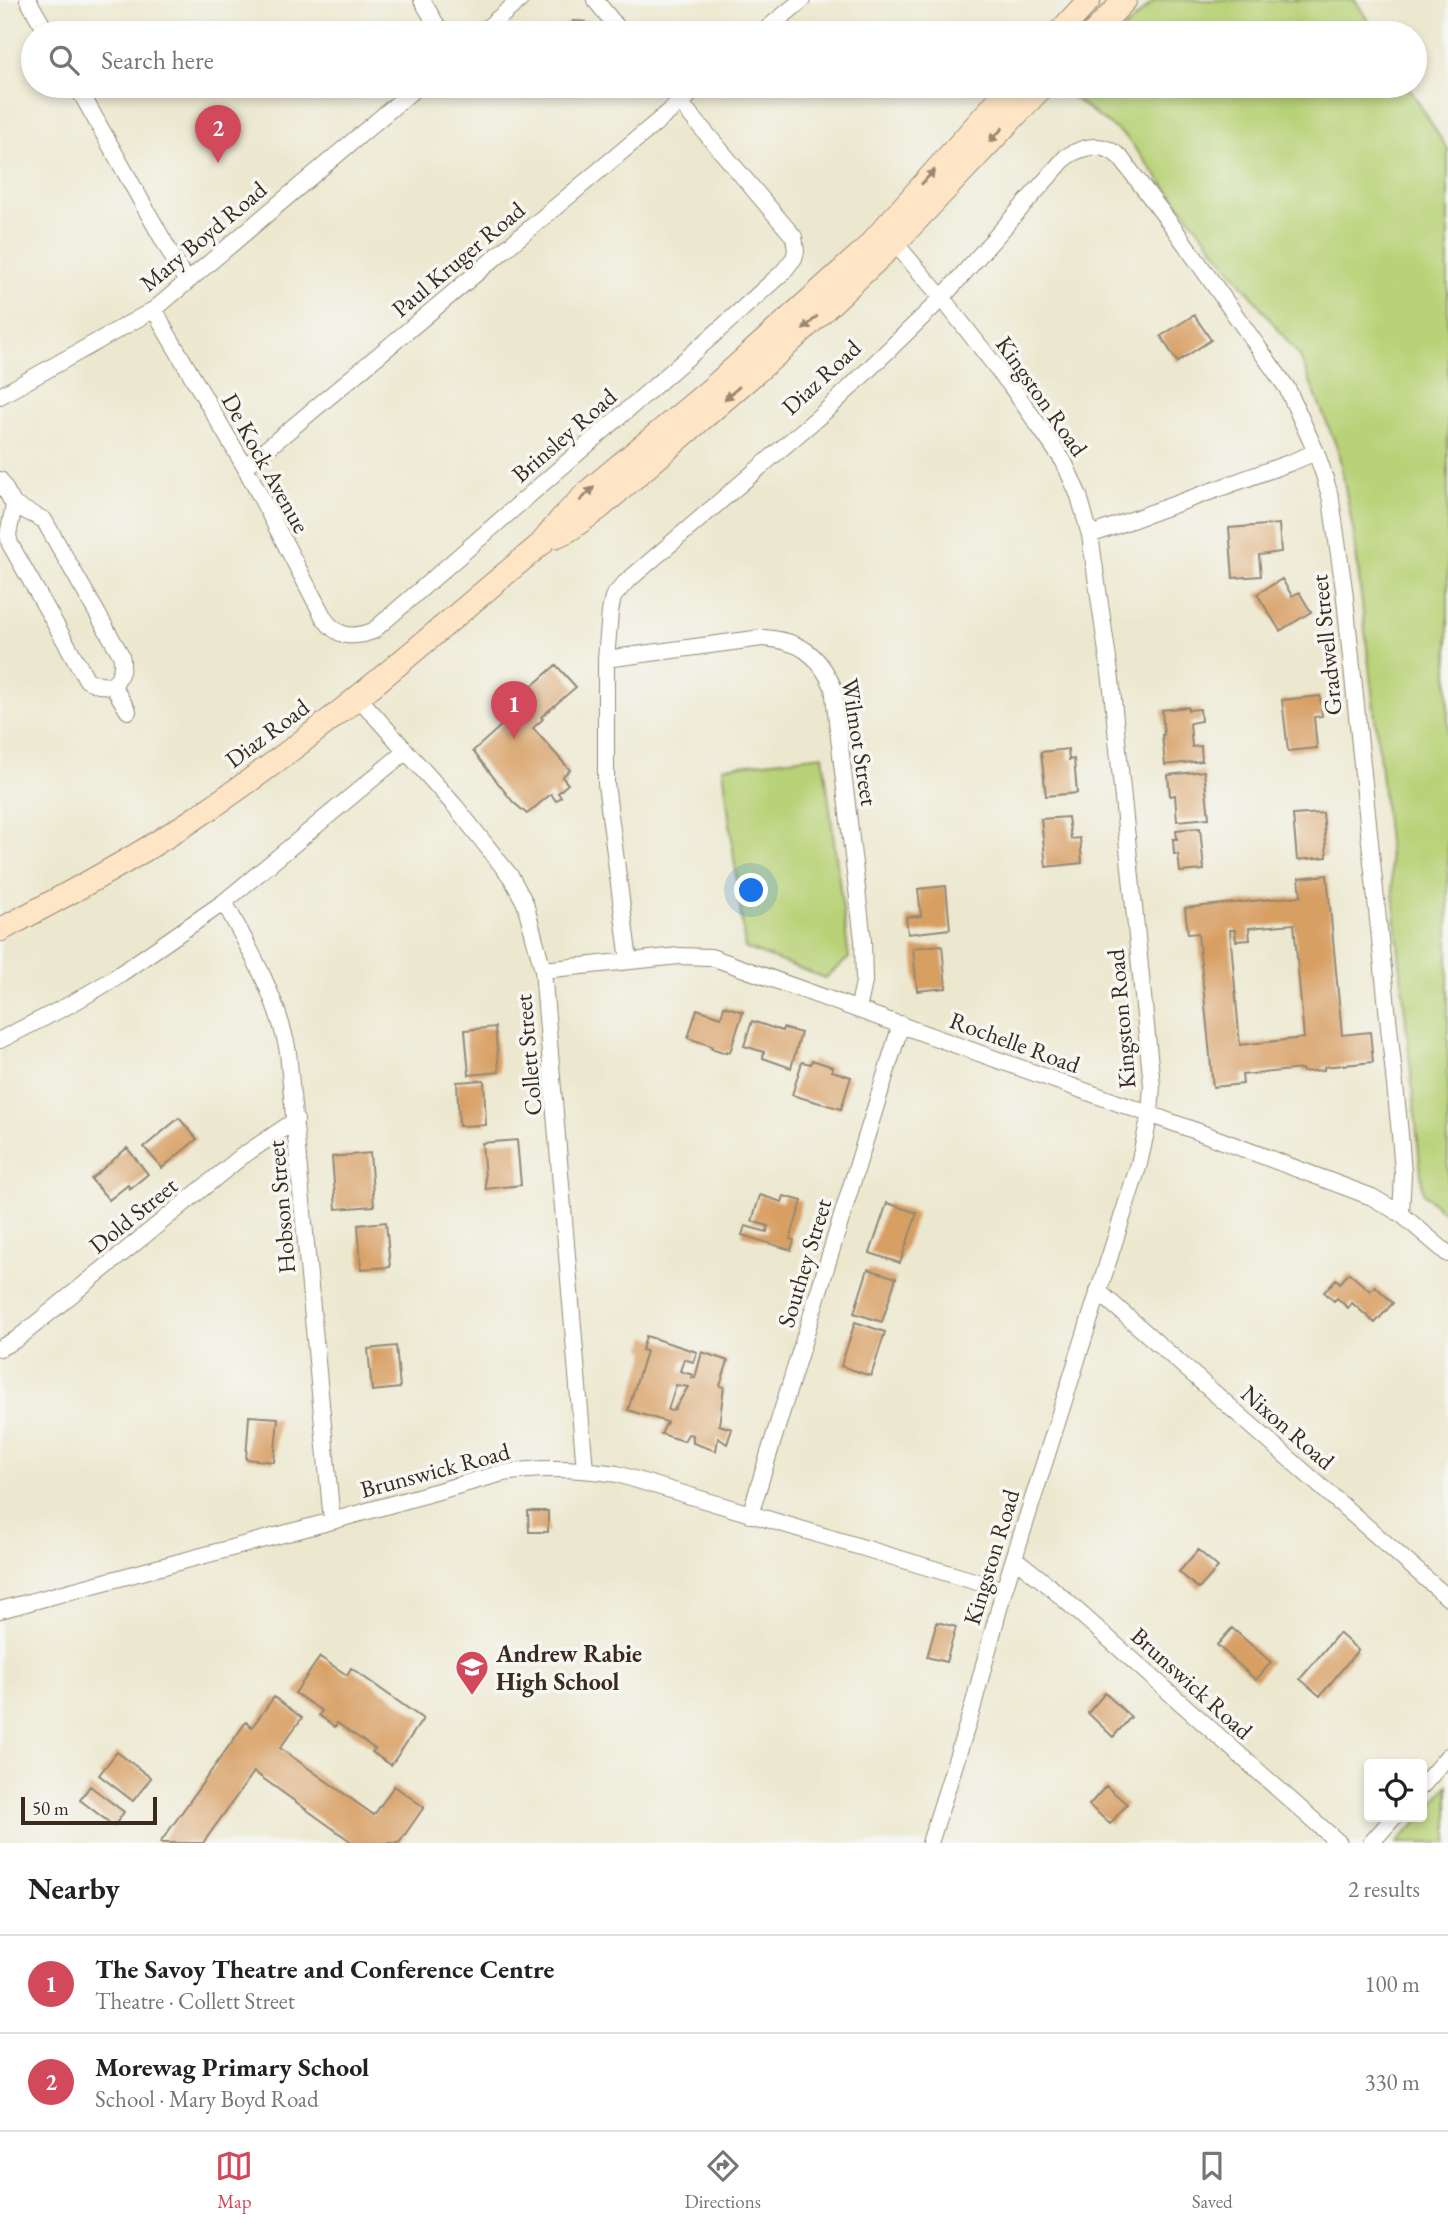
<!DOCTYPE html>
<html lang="en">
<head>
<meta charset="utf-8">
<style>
	:root { --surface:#fff; --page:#f6f6f6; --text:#222; --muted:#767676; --line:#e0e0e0; --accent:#d1495b }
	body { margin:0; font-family:"EB Garamond",serif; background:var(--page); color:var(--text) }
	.controls { position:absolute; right:21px; bottom:21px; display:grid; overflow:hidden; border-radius:7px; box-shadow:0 4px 10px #0003 }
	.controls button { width:63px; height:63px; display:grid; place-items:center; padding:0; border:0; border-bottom:2px solid var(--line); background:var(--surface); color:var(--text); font:35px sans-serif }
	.scale { position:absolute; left:21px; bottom:18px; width:136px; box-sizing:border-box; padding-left:7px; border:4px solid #3b2a1e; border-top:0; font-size:19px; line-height:24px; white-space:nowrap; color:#3b2a1e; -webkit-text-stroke:5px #f6f6f2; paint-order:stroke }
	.you { position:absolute; left:752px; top:891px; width:24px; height:24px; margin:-18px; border:5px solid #fff; border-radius:50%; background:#1a73e8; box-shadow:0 0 0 10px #1a73e833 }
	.badge { display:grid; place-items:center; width:46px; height:46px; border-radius:50%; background:var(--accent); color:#fff; font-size:23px; font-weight:700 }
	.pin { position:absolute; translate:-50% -58px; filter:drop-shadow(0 2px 4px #0008) }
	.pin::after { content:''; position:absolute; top:37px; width:24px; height:21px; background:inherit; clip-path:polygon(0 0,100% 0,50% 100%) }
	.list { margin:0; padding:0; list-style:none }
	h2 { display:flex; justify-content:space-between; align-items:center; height:91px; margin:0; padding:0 28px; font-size:30px }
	h2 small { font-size:23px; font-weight:400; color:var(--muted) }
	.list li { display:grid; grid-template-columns:46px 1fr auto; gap:21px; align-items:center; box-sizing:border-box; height:98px; padding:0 28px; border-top:2px solid var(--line) }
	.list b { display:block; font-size:26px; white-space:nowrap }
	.list p { margin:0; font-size:23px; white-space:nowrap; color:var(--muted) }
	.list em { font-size:23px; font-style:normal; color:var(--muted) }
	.icon { flex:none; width:38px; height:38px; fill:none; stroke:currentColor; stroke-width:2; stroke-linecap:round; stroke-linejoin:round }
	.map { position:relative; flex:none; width:1448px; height:1843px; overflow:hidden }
	.search { position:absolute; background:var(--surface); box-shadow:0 4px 10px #0003; left:21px; right:21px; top:21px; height:77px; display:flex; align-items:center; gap:18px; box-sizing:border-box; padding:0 24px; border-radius:38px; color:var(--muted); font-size:26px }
	.sheet { height:287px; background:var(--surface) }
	nav { display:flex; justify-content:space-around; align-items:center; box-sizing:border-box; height:98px; border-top:2px solid var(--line); background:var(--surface); font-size:19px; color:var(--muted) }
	nav a { display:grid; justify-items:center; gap:4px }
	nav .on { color:var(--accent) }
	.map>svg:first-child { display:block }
	.green { fill:#b8d277; stroke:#7a7e4a; stroke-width:2 }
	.building { fill:#d89f63; fill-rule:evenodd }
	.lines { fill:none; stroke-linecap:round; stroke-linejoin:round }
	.street-casing { stroke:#948976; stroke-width:18 }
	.secondary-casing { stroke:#948976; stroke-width:25 }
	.street { stroke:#fff; stroke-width:16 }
	.secondary { stroke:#fee5c5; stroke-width:23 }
	.oneway { fill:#9c8872 }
	.labels { text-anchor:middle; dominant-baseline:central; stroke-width:7; stroke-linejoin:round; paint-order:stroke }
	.street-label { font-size:24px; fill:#3b2a1e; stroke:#f6f6f2 }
	.poi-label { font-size:24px; font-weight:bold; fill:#3b2a1e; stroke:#f6f6f2; text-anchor:start }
</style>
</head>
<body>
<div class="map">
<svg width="1448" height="1843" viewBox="0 0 1448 1843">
	<rect width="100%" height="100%" fill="#f6f6f2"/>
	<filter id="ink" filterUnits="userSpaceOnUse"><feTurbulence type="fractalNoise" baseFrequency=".0143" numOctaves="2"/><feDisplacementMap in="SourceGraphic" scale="14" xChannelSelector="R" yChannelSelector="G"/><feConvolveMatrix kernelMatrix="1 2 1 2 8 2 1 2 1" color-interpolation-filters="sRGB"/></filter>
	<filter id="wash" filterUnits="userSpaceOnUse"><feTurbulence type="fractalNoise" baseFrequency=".00686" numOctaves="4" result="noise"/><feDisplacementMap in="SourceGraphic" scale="28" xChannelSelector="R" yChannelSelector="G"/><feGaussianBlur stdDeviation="1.57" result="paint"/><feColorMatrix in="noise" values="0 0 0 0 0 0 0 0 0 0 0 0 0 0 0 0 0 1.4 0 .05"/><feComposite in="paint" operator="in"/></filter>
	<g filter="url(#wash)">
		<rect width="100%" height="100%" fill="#ece8cf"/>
		<!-- green -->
		<path class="green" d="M1155 0H1355L1376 33H1120Z
			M1066 86H1408L1448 150V1217L1423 1193 1379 752 1354 535 1338 450 1300 357 1126 137 1062 90Z
			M823 755 849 958 825 978 745 948 723 767Z
			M1448 1785V1843H1397L1422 1817Z"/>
		<g id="blocks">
			<!-- building -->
			<path class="building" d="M573 21 586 22 585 33H564L565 24 573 25Z
				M1194 315 1211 340 1177 362 1161 336Z
				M1279 524 1281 552 1259 555 1261 576 1233 578 1229 528Z
				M1282 579 1292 596 1299 592 1311 612 1280 631 1257 594Z
				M556 665 576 687 541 717 543 719 533 728 570 770 562 777 568 784 558 793 561 797 556 801 551 794 527 814 513 802 473 751 523 706 517 699Z
				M1320 696 1322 716 1314 717 1317 748 1288 751 1282 700Z
				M1188 707V710L1200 709 1201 721 1190 723 1192 747 1201 746 1202 761 1165 765 1162 735H1164L1162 710Z
				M1068 749 1069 760 1074 759 1077 793 1046 796 1041 752Z
				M1204 771 1209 818 1177 821 1175 795 1170 796 1168 775Z
				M1323 813 1327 857 1297 860 1293 815Z
				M1068 817 1071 839 1080 838 1082 863 1046 867 1041 819Z
				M1200 828 1204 870 1180 872 1178 854H1174L1173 839H1177L1176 830Z
				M1327 875 1342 1035 1370 1032 1373 1062 1324 1067V1070L1303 1072 1302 1069 1242 1075 1243 1084 1213 1087 1198 933 1188 934 1185 908 1301 896 1299 878ZM1294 924 1304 1038 1240 1045 1230 930H1235L1236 941 1250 940 1249 928Z
				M946 886 950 929 908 934 906 917 921 916 918 889Z
				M942 945 946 988 917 991 913 948Z
				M724 1006 743 1012 730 1052 726 1051V1053L711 1048 712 1046 688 1038 697 1009 721 1017Z
				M752 1021 782 1031 783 1028 801 1033 791 1068 763 1058 764 1052 744 1046Z
				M495 1027 499 1072 469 1075 465 1030Z
				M812 1060 833 1067 832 1071 851 1077 841 1109 792 1095 802 1062 811 1064Z
				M484 1080 486 1125 459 1126 457 1082Z
				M179 1118 197 1139 162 1168 144 1147Z
				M517 1140 521 1185 486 1189 482 1143Z
				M127 1148 148 1174 130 1189 128 1185 109 1200 91 1179Z
				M370 1153 374 1206 336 1209 332 1157Z
				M760 1195 782 1202 784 1196 802 1201 790 1239 794 1240 791 1250 742 1235 745 1226 767 1232 768 1226 752 1221Z
				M887 1203 917 1213 900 1263 870 1253Z
				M386 1222 390 1267 361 1269 358 1225Z
				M868 1269 896 1278 882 1322 854 1313Z
				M1349 1273 1370 1291 1375 1286 1393 1303 1375 1323 1352 1303 1348 1308 1337 1298 1334 1301 1324 1292 1336 1279 1340 1283Z
				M855 1322 885 1332 871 1376 841 1366Z
				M646 1336 697 1352 693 1362 684 1359 680 1371 693 1375 692 1378H695L702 1352 728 1361 720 1386 724 1387 719 1425 732 1429 727 1444 718 1438 716 1451 693 1443V1435L688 1434 684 1441 661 1434 667 1422 628 1410 646 1351 642 1350ZM676 1385 688 1387 674 1410 671 1411 668 1410Z
				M396 1346 400 1388 372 1391 368 1349Z
				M249 1416 278 1418 274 1462 246 1459Z
				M528 1511H548V1532H529Z
				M1198 1550 1218 1567 1199 1589 1179 1572Z
				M937 1622 956 1627 946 1662 927 1657Z
				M1232 1628 1271 1662 1256 1680 1217 1645Z
				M1339 1633 1358 1650 1320 1696 1300 1679Z
				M320 1657 347 1675 351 1668 423 1719 391 1765 372 1752 375 1749 337 1723 335 1727 319 1715 322 1711 295 1693Z
				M1105 1693 1131 1717 1113 1737 1088 1713Z
				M274 1697 302 1718 280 1748 374 1815 394 1786 424 1807 399 1843H353L254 1772 203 1843H160L246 1722 252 1727Z
				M117 1752 151 1778 133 1801 99 1775Z
				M90 1786 124 1812 114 1826 80 1800Z
				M1106 1786 1127 1804 1110 1824 1089 1805Z"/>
		</g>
	</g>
	<g filter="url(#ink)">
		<use href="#blocks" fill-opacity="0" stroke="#948976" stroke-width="2"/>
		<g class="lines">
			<defs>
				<path id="street" d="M28 0 47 33
					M422 0 441 33
					M595 0 622 33
					M481 33 520 0
					M762 33 802 0
					M77 86 186 281
					M889 236 942 298 1011 386 1064 462 1079 496 1090 535 1111 680 1152 1085 1150 1114 1139 1164 1004 1590 971 1713 930 1843
					M155 309 164 328 245 467 324 618C337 637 351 639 373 631L710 338 783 272 794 258 796 251 794 237 666 86
					M0 396 155 309 418 86
					M245 467 700 86
					M0 480 14 505 44 520 121 655C124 667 121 675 113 686
					M14 505 8 535 10 544 87 680 99 685 113 686
					M1090 535 1292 462 1316 452
					M606 659 762 638C799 640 818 653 833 687L863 940 864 982 858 1010
					M113 686 128 711
					M358 697 455 806 511 877 525 903 543 970 585 1470
					M224 902C250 949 278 999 288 1052L332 1521
					M629 961 606 784V659L610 612 613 597 625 583 830 407 942 298 1066 157C1085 145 1102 142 1120 157L1173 227 1287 388 1316 452 1324 475 1331 500 1344 589 1400 1134 1403 1174 1401 1214
					M543 970 679 956 711 957 1199 1132 1372 1197 1401 1214 1448 1254
					M0 1040 71 1004 110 981 224 902 406 751
					M1098 1291 1448 1598
					M0 1348 17 1339 241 1157 296 1120
					M750 1515 901 1024
					M1014 1558 1047 1584 1339 1843
					M0 1610 332 1521 499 1474C539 1466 577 1468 617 1474L1004 1590
					M1422 1786 1448 1756
					M1371 1843 1394 1817"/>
				<path id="secondary" d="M1059 33 1089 0
					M1093 33 1125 0
					M556 536 569 530 598 509 784 348 895 243 1043 86
					M0 930C66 895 132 860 194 819 317 738 428 638 541 544L562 518 592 488 711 389 865 250 1011 86"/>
			</defs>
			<!-- street casing -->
			<use href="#street" class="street-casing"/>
			<!-- secondary casing -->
			<use href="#secondary" class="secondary-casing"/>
			<!-- street -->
			<use href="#street" class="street"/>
			<!-- secondary -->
			<use href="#secondary" class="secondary"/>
		</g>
		<!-- one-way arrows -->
		<defs><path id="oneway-solid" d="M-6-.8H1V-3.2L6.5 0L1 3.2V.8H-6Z" transform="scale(1.75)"/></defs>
		<g class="oneway">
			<use href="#oneway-solid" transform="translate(996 135) rotate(134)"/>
			<use href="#oneway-solid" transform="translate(928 177) rotate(-48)"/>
			<use href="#oneway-solid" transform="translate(810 323) rotate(136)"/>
			<use href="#oneway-solid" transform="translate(732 393) rotate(139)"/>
			<use href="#oneway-solid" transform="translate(587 494) rotate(-44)"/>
		</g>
	</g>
	<!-- icons -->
	<defs>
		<symbol id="school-pin" viewBox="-11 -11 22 30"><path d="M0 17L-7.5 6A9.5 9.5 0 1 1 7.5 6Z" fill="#d1495b" stroke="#f6f6f2"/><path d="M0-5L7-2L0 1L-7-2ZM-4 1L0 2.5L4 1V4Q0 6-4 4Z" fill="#fff"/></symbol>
	</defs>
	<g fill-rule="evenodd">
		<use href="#school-pin" x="453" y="1648" width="38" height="52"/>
	</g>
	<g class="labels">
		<!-- street labels -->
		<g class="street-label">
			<text transform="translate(203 236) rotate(-40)">Mary Boyd Road</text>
			<text transform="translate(458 259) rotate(-40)">Paul Kruger Road</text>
			<text transform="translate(821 377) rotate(-43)">Diaz Road</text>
			<text transform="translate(1042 396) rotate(55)">Kingston Road</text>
			<text transform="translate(564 435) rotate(-41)">Brinsley Road</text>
			<text transform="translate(266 463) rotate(61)">De Kock Avenue</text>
			<text transform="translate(1326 645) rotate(-96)">Gradwell Street</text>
			<text transform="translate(267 733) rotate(-37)">Diaz Road</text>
			<text transform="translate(860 742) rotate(81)">Wilmot Street</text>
			<text transform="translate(1121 1019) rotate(-95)">Kingston Road</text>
			<text transform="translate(1015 1042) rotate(20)">Rochelle Road</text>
			<text transform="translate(528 1055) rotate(-95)">Collett Street</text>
			<text transform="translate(281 1207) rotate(-95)">Hobson Street</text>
			<text transform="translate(133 1215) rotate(-39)">Dold Street</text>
			<text transform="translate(804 1263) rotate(-73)">Southey Street</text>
			<text transform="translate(1288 1427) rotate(41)">Nixon Road</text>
			<text transform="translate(435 1470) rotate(-15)">Brunswick Road</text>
			<text transform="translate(991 1557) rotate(-73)">Kingston Road</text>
			<text transform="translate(1192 1683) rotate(42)">Brunswick Road</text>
		</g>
		<!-- poi labels -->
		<g class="poi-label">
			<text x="496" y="1653">Andrew Rabie<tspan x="496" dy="28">High School</tspan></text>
		</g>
	</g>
</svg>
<div class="controls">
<button><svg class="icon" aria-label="locate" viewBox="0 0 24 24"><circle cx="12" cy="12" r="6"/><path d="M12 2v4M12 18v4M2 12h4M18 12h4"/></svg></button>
</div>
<div class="scale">50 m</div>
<div class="you"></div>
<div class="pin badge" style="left:514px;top:739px">1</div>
<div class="pin badge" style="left:218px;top:163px">2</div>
<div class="search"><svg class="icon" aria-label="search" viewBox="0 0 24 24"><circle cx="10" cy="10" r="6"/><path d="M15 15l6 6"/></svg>Search here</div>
</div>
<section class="sheet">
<h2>Nearby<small>2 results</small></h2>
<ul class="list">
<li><span class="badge">1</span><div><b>The Savoy Theatre and Conference Centre</b><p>Theatre · Collett Street</p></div><em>100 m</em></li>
<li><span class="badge">2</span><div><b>Morewag Primary School</b><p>School · Mary Boyd Road</p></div><em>330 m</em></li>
</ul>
</section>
<nav>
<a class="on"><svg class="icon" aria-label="map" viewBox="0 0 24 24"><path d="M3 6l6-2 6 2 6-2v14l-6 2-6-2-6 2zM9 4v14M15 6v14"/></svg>Map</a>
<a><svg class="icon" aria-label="directions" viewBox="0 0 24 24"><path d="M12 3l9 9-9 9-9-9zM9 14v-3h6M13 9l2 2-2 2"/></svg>Directions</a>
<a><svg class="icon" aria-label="saved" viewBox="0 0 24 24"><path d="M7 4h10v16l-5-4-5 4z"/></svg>Saved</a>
</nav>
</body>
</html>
